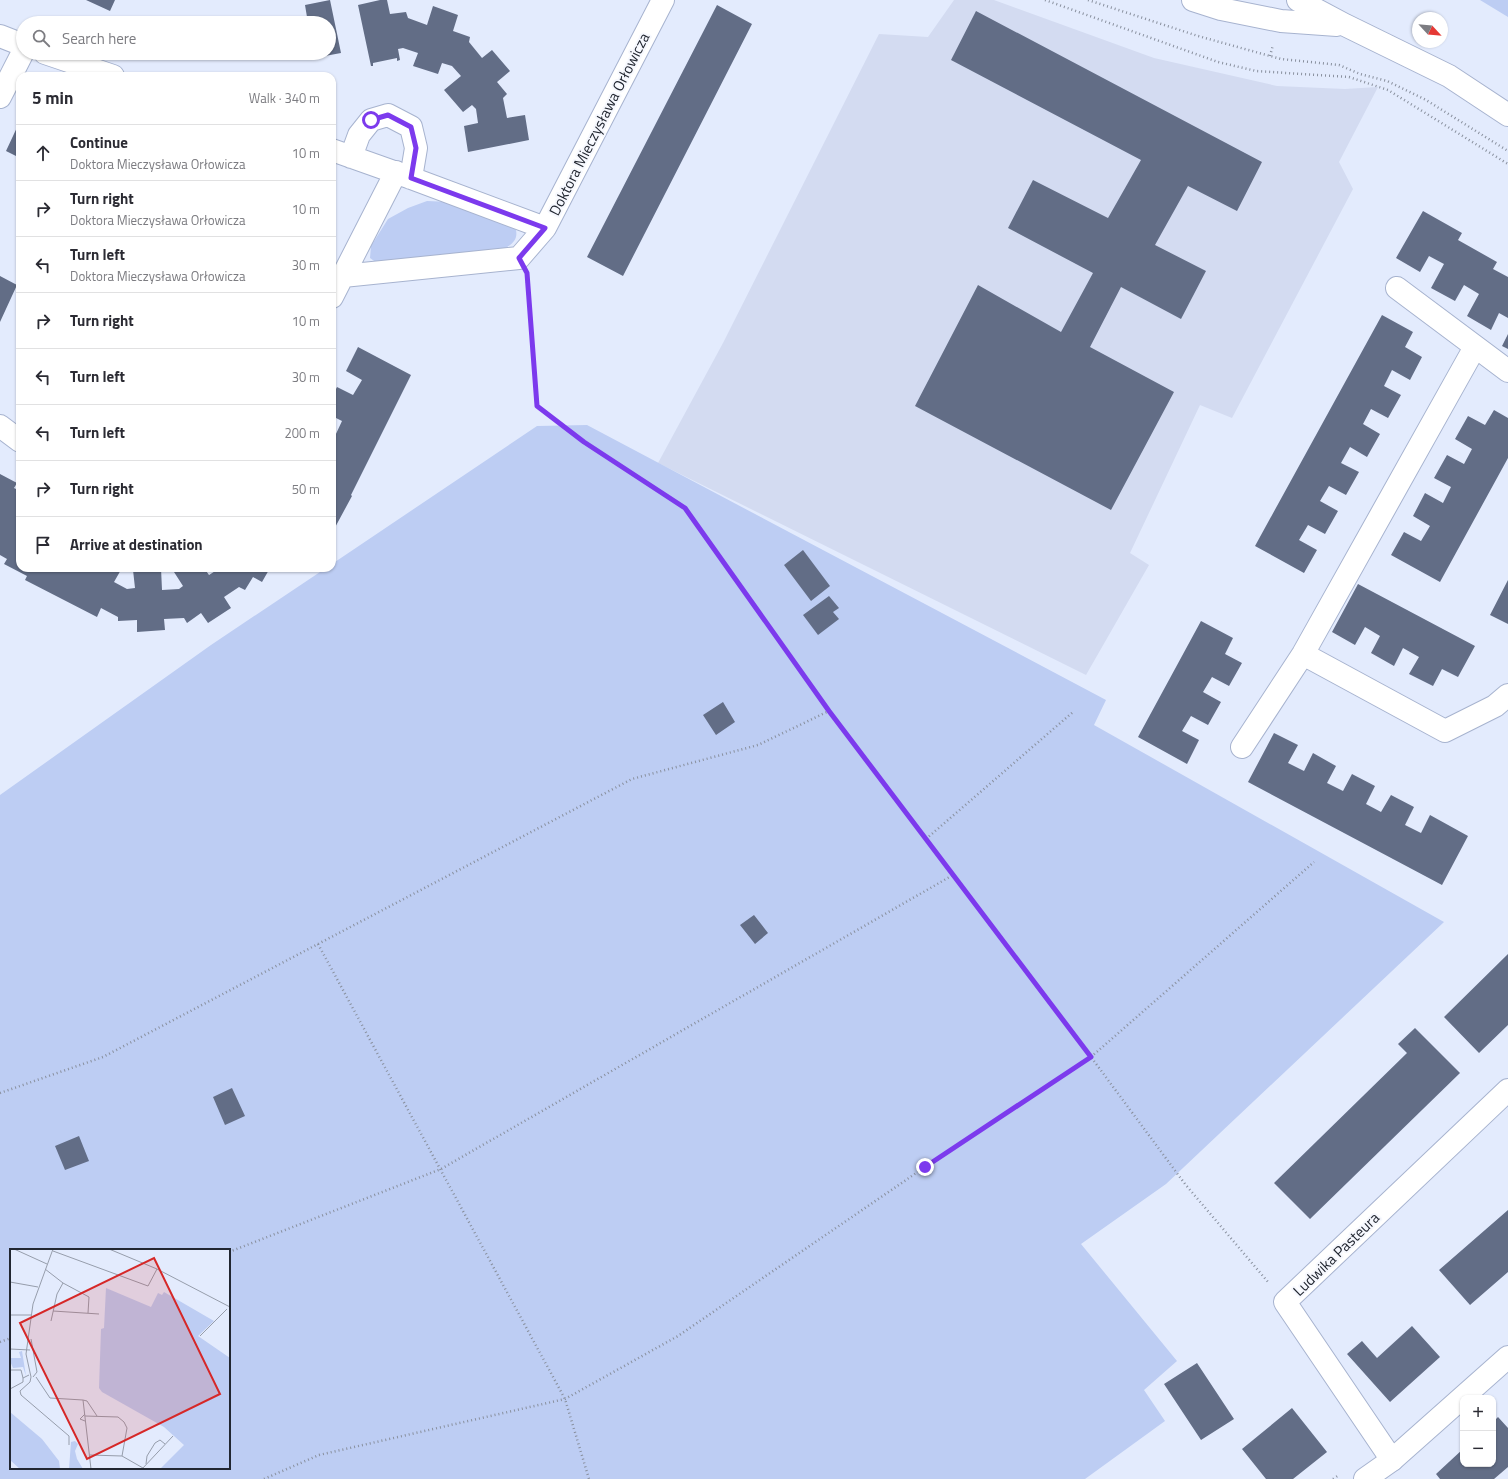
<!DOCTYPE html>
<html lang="en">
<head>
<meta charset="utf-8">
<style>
	:root { --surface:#fff; --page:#f7f7f7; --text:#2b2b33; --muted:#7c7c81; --line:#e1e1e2 }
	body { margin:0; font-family:"Titillium Web",sans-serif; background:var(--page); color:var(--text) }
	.controls { position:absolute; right:12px; bottom:12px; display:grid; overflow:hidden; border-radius:8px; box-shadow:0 1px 3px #0004 }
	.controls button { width:36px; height:36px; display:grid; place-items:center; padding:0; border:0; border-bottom:1px solid var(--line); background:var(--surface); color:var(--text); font:20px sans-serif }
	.compass { position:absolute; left:1412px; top:12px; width:36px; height:36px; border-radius:50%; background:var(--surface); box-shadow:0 1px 3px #0004; rotate:116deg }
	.stop { position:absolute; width:12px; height:12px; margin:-9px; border:3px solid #7c3aed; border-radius:50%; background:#fff }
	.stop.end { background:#7c3aed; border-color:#fff; box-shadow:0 1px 4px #0008 }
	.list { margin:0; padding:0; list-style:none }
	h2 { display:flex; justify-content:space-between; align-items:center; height:52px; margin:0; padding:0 16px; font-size:17px }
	h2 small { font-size:13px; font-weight:400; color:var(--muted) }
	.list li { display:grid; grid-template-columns:26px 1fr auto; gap:12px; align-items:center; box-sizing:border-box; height:56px; padding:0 16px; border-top:1px solid var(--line) }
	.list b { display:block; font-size:15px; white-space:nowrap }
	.list p { margin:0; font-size:13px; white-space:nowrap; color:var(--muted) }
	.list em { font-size:13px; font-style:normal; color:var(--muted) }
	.icon { flex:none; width:22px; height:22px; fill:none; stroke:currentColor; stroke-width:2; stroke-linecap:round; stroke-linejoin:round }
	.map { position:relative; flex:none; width:1508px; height:1479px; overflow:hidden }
	.search { position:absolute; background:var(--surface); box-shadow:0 1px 3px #0004; left:16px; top:16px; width:320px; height:44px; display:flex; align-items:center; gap:10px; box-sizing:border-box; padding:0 14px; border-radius:22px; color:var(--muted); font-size:15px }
	.panel { position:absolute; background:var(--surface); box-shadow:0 1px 3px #0004; left:16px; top:72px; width:320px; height:500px; border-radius:12px }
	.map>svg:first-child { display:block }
	.built { fill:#d3dbf1 }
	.green { fill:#bdcdf3; fill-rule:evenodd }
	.building { fill:#626d86 }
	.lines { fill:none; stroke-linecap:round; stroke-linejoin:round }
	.minor-casing { stroke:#a7b3cf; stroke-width:24 }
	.tertiary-casing { stroke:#a7b3cf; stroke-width:24 }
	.path { stroke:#89909e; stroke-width:2.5; stroke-dasharray:1 3; stroke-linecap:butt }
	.minor { stroke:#fff; stroke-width:22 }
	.tertiary { stroke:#fff; stroke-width:22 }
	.route { stroke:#7c3aed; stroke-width:5 }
	.labels { text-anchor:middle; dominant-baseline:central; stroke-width:4; stroke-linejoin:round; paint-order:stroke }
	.street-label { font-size:15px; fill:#222731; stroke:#f6f8fe }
	.inset-road { fill:none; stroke:#969dab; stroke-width:1 }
	.view { fill:#d62828; fill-opacity:0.15; stroke:#d62828; stroke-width:2 }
	.inset-edge { fill:none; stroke:#222731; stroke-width:2 }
</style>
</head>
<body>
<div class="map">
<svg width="1508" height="1479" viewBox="0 0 1508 1479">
	<rect width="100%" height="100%" fill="#e3ebfd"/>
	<!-- built -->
	<path class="built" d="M954 0H994L1154 58 1277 86 1345 89 1378 87 1339 162 1353 189 1232 418 1200 405 1130 553 1149 565 1086 675 658 463 723 343 879 34 928 37Z"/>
	<!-- green -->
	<path class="green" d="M1480 0H1508V17Z
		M427 201 450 202 511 226 516 230C518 240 512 244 504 249L377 263 370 258 371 246 388 219 408 208Z
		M587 425 1106 700 1094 725 1444 922 1166 1184 1081 1244 1177 1361 1144 1390 1165 1421 1085 1479H0V795L211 645 326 568H332V564L537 426ZM11 1250H229V1468H11Z"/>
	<!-- building -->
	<path class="building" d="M86 0H115L110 11Z
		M330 0 341 53 314 58 306 53H329V23H308L305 5Z
		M380 0H387L390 14 406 12 408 18 427 25 433 6 458 15 453 31 470 37 469 42 482 58 492 50 510 71 497 82 507 94 503 98 507 118 525 115 529 140 468 152 464 126 478 123 476 109 472 105 463 112 444 90 461 76 452 66 442 63 438 74 413 66 418 53 403 48 398 49 400 60 397 61V58L373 63V66H371L358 5Z
		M717 5 752 24 623 276 587 257Z
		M976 11 1262 162 1237 211 1188 186 1155 245 1206 271 1181 319 1121 287 1090 347 1174 392 1111 510 915 406 978 285 1061 332 1093 273 1008 228 1033 180 1108 218 1141 160 951 60Z
		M20 121V158L6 151Z
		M1423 211 1462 233 1458 240 1497 262 1493 269 1508 277V318L1499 313 1491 330 1467 316 1479 294 1464 285 1455 301 1431 288 1444 264 1429 256 1420 272 1396 258Z
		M0 276 17 285 0 322Z
		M1382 315 1413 332 1405 347 1422 357 1410 380 1392 370 1384 386 1401 395 1388 418 1371 409 1363 424 1380 434 1367 457 1350 447 1341 463 1359 472 1346 495 1329 486 1320 501 1338 511 1325 534 1308 525 1299 540 1317 550 1304 573 1255 546Z
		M1508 334V349L1502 346Z
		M358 347 411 375 351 495 352 496 332 533V434L335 436 342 421 332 416V397L337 387 353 395 362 380 346 371Z
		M1494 410 1508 418V458L1440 582 1391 555 1404 532 1421 541 1430 526 1413 516 1425 493 1443 503 1451 487 1434 478 1447 455 1464 464 1472 449 1455 439 1468 416 1485 425Z
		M0 474 17 483 14 488 20 491V568H122L114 582 127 589 135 588 133 570 161 568 162 590 179 589 183 586 174 572 179 568H204L209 575 220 568H270L262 582 253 577 245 590 239 587 224 597 231 608 208 623 201 613 187 623 184 618 164 619 165 630 137 632V620L118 621V617L101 608 97 617 25 580 27 576 4 564 7 559 0 555Z
		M803 550 830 586 811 601 784 565Z
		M1508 580V624L1490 615Z
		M1358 584 1475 646 1458 677 1442 669 1433 686 1409 674 1419 657 1403 648 1394 666 1371 653 1380 636 1365 627 1355 645 1332 632Z
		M829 596 839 608 833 612 839 619 818 635 803 615Z
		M1201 621 1233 638 1225 654 1242 663 1229 686 1212 677 1203 692 1221 702 1208 725 1191 716 1182 731 1199 740 1187 764 1138 737Z
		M723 702 735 722 716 735 703 715Z
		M1274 733 1298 745 1288 763 1304 771 1313 753 1336 766 1327 783 1343 791 1352 774 1375 786 1366 804 1381 812 1391 795 1414 807 1405 825 1421 833 1430 815 1468 836 1442 885 1248 782Z
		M754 915 768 933 755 944 740 925Z
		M1508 954V1025L1479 1053 1444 1017Z
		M1415 1028 1460 1073 1310 1219 1274 1183 1407 1053 1398 1044Z
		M232 1088 245 1116 225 1125 213 1097Z
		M79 1136 89 1161 65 1170 55 1146Z
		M1508 1210V1272L1470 1305 1439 1270Z
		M1412 1326 1440 1357 1390 1402 1347 1354 1362 1341 1377 1358Z
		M1197 1363 1234 1419 1201 1440 1164 1384Z
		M1292 1408 1327 1452 1293 1479H1266L1242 1449Z
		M1498 1417 1508 1428V1467L1494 1479H1440L1436 1474 1463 1449V1464H1493V1422Z"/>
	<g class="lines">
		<defs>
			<path id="minor" d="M0 36 23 45
				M45 53 113 76
				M0 97 23 52
				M332 150 411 178 545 228 663 0
				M351 157 359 135 371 120 388 115 411 127 416 148 411 178
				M343 276 519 258 545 228
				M1397 288 1508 371
				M332 297 396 172
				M0 426 20 441
				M1303 654 1445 731 1495 706 1508 695
				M1242 747 1303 654 1475 347
				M1392 1460 1285 1302 1508 1090"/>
			<path id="tertiary" d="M1193 0 1221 9 1281 21 1337 25
				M1298 0 1345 25 1449 76 1508 115
				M1365 1479 1392 1460 1508 1357"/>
		</defs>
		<!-- minor casing -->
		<use href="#minor" class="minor-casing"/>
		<!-- tertiary casing -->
		<use href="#tertiary" class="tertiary-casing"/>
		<!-- path -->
		<path class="path" d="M1045 0 1218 62 1256 71 1349 77 1388 90 1508 164
			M1088 0 1198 36 1270 56 1281 59 1339 65 1360 74 1387 81 1426 100 1508 151
			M1270 56 1273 45
			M527 282 537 406 584 442 685 508 829 711 1091 1057 1185 1184 1268 1282
			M926 839 1073 712
			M318 944 565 1399 589 1479
			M0 1093 103 1057 632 779 758 745 829 711
			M229 1252 441 1169 953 875
			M0 1342 11 1338
			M264 1479 319 1455 565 1399 678 1336 925 1167 1091 1057 1314 862
			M1333 1479 1339 1475"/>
		<!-- minor -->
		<use href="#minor" class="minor"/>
		<!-- tertiary -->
		<use href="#tertiary" class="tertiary"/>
	</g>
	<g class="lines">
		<!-- route -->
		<path class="route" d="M371 120 388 115 411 127 416 148 411 178 545 228 519 258 527 273 537 406 584 442 685 508 829 711 1091 1057 925 1167"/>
	</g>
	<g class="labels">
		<!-- street labels -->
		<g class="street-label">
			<text transform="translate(599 124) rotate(-63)">Doktora Mieczysława Orłowicza</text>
			<text transform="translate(1336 1254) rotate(-44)">Ludwika Pasteura</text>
		</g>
	</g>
	<!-- overview -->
	<g transform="translate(10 1249)">
		<rect width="220" height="220" fill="#e3ebfd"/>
		<path d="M96 39 141 58 148 44 152 46 154 43 204 72 188 87 220 109V220H150L174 196 154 178 92 143 89 139 91 80 94 79ZM12 102 16 127 13 118 3 119 0 112V109H11L9 103ZM0 163 32 190 49 212 50 220H10L0 211ZM65 192 68 195 65 202 67 210 73 220H59L61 193Z" fill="#bdcdf3"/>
		<path class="inset-road" d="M4 0 37 15M99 0 147 20 220 58M43 2 138 37 147 20M35 20 53 34 79 48 78 64M0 33 28 38M43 62 89 65M0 66H21M41 72 47 45 53 34M190 87 217 60M21 90 27 123 23 128M0 100 20 101M0 121H11L13 129M21 128 16 105 23 55 43 0M21 128 20 133 10 142 11 146 59 187V196M26 128 40 149 73 151 81 220M0 140 13 133V129L19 126M73 151 77 152 87 167M75 165 70 170 75 172M75 167 108 168 114 173 117 179 112 207M80 206 112 207 133 219M136 215 137 207 145 194 150 191 155 195M132 220 163 187"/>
		<path class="view" d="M144 9 210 145 77 210 10 74Z"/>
		<rect width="220" height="220" class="inset-edge"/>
	</g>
</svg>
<div class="controls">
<button>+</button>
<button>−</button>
</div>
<svg class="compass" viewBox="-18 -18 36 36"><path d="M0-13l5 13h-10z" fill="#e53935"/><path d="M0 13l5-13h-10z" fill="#7c7c81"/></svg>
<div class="stop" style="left:371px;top:120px"></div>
<div class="stop end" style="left:925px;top:1167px"></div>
<div class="search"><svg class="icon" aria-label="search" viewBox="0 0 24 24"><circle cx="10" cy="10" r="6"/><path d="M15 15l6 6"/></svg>Search here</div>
<section class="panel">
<h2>5 min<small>Walk · 340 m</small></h2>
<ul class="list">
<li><svg class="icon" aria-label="ahead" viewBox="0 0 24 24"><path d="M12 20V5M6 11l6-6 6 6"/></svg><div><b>Continue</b><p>Doktora Mieczysława Orłowicza</p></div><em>10 m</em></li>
<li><svg class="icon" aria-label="right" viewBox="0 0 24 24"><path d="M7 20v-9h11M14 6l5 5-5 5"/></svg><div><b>Turn right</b><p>Doktora Mieczysława Orłowicza</p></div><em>10 m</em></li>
<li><svg class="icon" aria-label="left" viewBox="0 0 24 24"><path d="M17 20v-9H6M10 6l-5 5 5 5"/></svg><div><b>Turn left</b><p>Doktora Mieczysława Orłowicza</p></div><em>30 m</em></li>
<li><svg class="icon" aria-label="right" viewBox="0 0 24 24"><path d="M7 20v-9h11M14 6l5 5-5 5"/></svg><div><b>Turn right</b></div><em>10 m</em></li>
<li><svg class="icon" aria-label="left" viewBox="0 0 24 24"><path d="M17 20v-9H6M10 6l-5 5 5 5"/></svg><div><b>Turn left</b></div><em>30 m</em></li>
<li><svg class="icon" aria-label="left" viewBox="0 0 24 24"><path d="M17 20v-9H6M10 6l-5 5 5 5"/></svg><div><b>Turn left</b></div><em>200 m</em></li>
<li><svg class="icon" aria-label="right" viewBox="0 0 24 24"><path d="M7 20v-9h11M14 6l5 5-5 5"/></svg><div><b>Turn right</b></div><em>50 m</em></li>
<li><svg class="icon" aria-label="arrive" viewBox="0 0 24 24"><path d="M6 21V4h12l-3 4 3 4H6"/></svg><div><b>Arrive at destination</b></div></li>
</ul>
</section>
</div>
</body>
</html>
